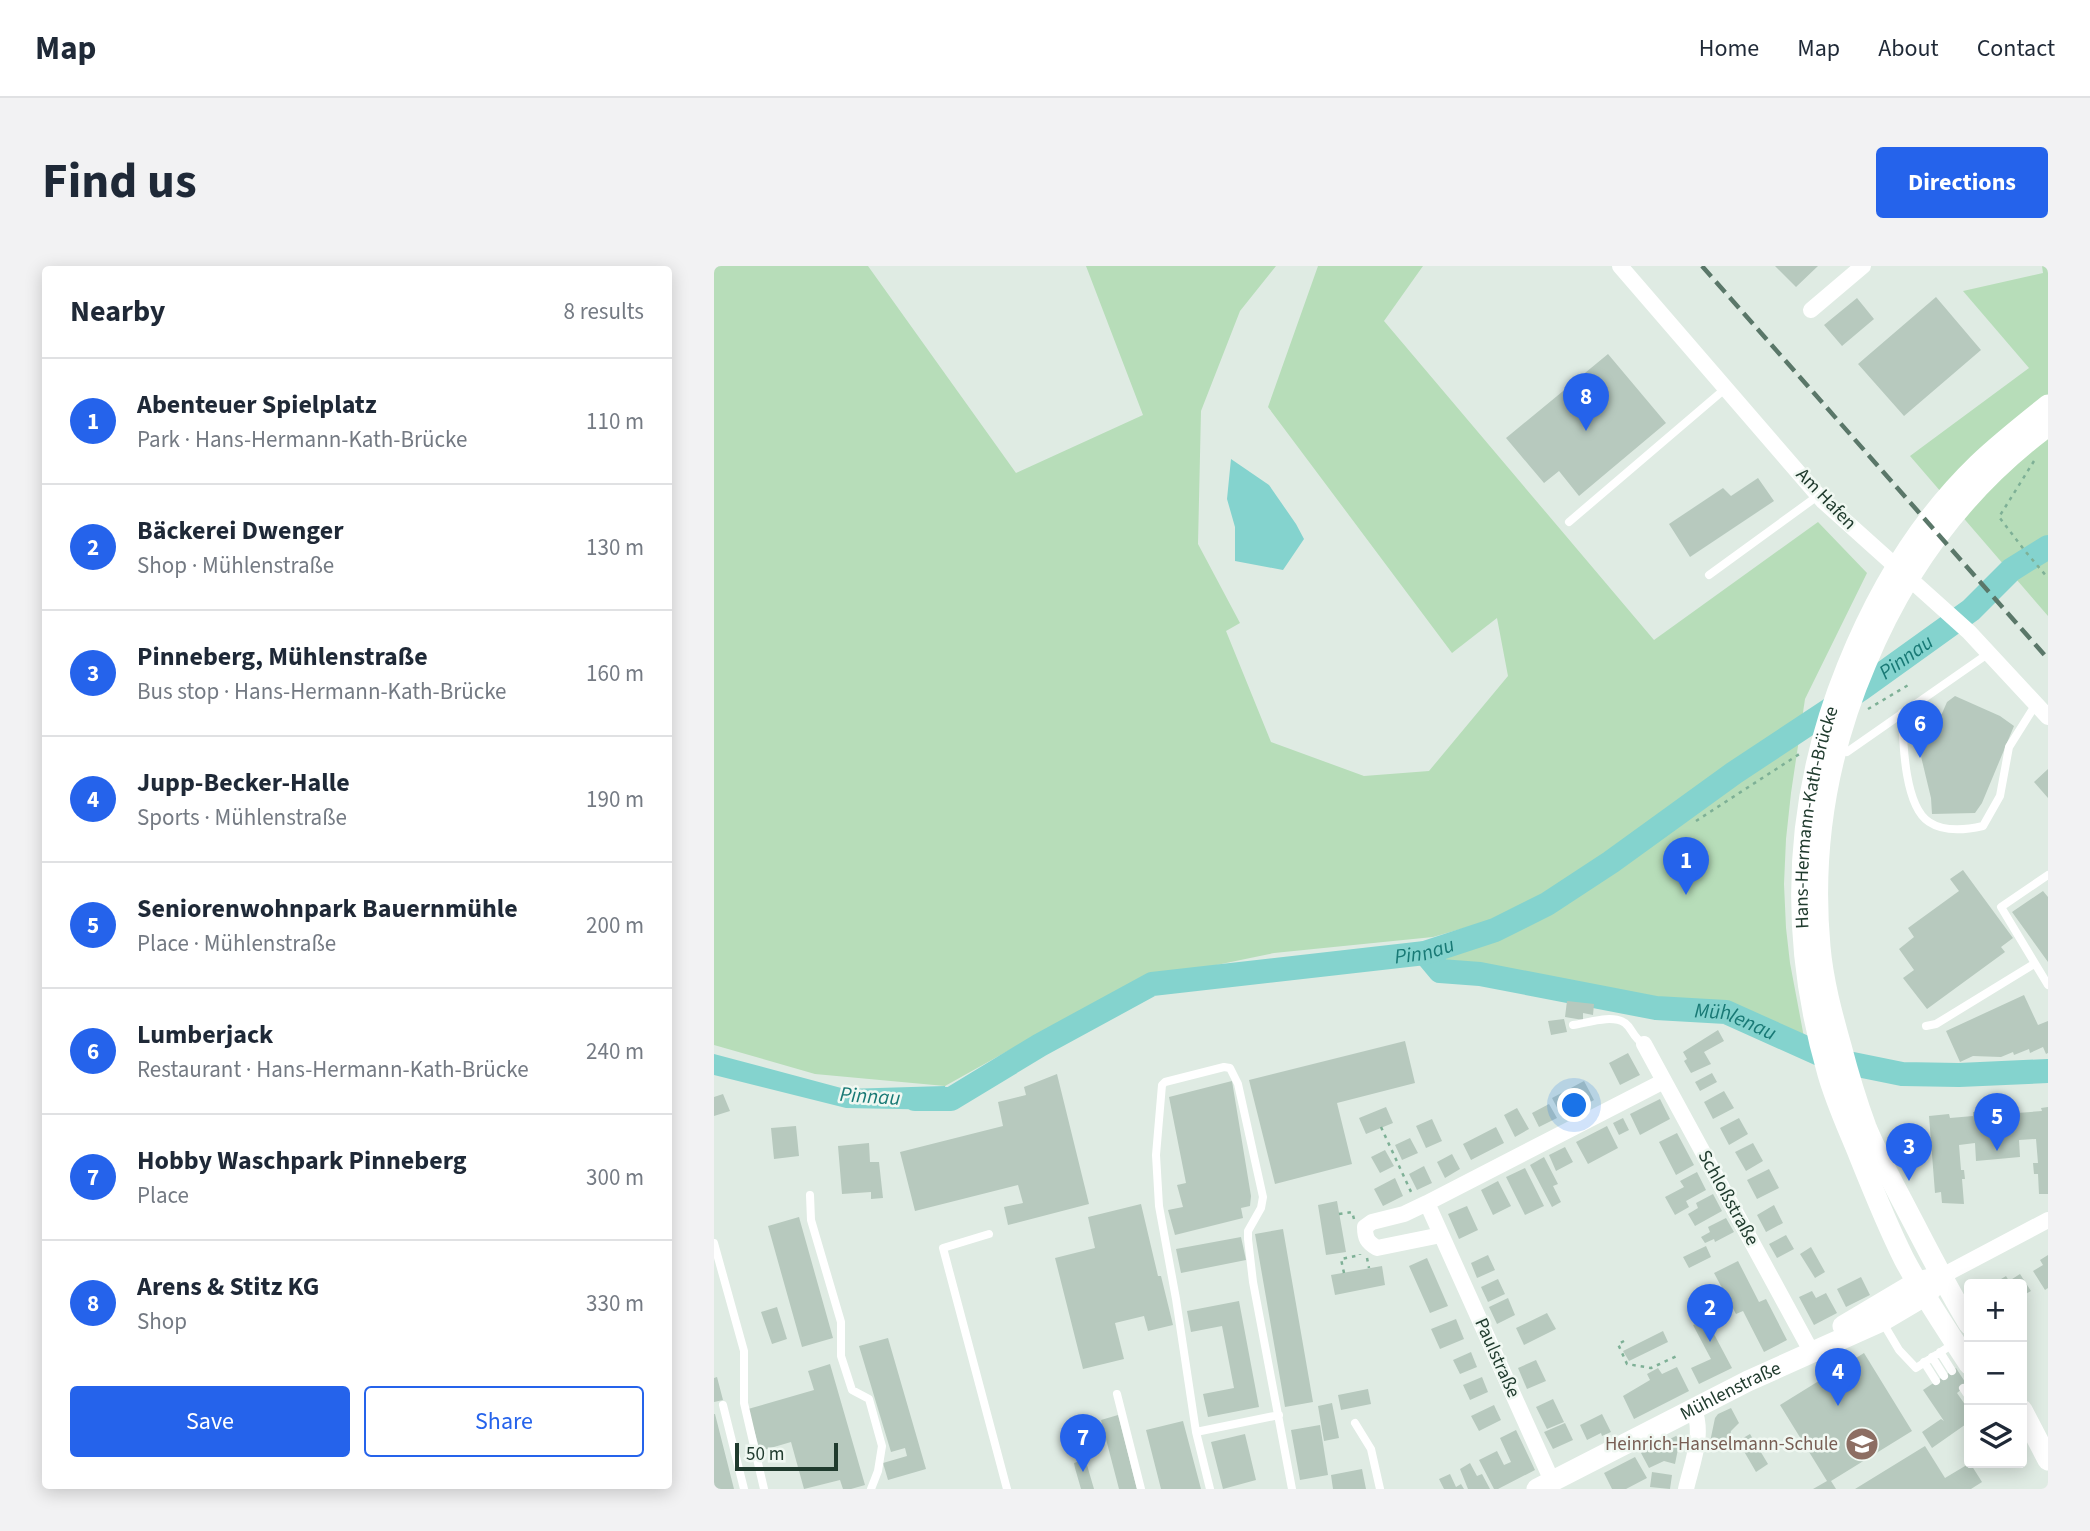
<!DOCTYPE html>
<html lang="en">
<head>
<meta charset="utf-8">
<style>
	:root { --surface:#fff; --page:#f2f2f3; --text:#1f2937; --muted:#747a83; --line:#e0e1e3; --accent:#2563eb }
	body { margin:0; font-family:"Source Sans 3",sans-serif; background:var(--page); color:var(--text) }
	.controls { position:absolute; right:21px; bottom:21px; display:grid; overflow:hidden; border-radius:7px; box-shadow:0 4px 18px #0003 }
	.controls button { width:63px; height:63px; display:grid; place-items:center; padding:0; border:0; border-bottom:2px solid var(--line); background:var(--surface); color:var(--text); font:35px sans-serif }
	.scale { position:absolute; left:21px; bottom:18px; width:103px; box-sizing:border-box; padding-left:7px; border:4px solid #203b2e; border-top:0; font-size:19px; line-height:24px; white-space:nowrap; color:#203b2e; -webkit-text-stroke:5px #f0f8f2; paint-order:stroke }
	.you { position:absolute; left:861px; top:840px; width:24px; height:24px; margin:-18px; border:5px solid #fff; border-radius:50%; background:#1a73e8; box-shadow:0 0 0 10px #1a73e833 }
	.badge { display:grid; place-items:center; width:46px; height:46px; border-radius:50%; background:var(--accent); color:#fff; font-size:23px; font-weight:700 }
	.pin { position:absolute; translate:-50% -58px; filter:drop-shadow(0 2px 4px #0008) }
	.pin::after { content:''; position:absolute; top:37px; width:24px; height:21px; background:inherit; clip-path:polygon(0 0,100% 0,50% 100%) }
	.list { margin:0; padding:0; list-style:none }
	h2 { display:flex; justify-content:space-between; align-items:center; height:91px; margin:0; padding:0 28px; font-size:30px }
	h2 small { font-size:23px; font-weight:400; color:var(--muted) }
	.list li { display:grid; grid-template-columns:46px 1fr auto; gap:21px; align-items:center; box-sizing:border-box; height:126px; padding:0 28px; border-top:2px solid var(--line) }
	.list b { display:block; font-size:26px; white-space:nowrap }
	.list p { margin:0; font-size:23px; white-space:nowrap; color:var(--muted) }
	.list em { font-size:23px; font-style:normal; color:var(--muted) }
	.actions { display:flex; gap:14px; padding:21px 28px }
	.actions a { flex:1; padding:16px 0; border:2px solid var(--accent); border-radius:7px; text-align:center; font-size:24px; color:var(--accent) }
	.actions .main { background:var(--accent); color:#fff }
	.icon { flex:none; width:38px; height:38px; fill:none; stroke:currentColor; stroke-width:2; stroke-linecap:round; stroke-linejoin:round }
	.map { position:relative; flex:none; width:1334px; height:1223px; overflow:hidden; border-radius:7px }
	header { display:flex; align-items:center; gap:42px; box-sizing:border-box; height:98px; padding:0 35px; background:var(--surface); border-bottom:2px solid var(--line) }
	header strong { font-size:33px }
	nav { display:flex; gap:38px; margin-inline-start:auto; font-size:24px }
	.intro { display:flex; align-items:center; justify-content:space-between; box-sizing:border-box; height:168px; padding:0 42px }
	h1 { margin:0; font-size:49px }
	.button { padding:18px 32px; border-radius:7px; background:var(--accent); color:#fff; font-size:24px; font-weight:700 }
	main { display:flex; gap:42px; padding:0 42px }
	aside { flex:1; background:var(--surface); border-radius:7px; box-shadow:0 4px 18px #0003 }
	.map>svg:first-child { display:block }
	.green { fill:#b7ddb9 }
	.water { fill:#84d3ce }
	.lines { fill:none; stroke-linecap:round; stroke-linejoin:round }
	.river { stroke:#84d3ce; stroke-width:24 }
	.building { fill:#b7c9be }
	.path { stroke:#7eb096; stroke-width:2.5; stroke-dasharray:3.5 5; stroke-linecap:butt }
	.lane { stroke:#fff; stroke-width:8 }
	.street { stroke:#fff; stroke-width:16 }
	.secondary { stroke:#fff; stroke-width:21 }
	.rail { stroke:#5a7769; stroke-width:4.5; stroke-dasharray:14 7; stroke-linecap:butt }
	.labels { text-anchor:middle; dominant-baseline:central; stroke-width:5; stroke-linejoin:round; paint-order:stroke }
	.street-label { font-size:19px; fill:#203b2e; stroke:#f0f8f2 }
	.education-label { font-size:19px; fill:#785e54; stroke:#f0f8f2; text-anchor:end }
	.water-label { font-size:21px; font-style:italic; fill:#187975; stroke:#f0f8f2 }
</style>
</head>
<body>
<header>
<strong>Map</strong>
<nav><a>Home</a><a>Map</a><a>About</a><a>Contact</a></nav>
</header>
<div class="intro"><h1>Find us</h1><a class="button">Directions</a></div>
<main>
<aside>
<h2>Nearby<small>8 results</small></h2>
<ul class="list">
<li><span class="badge">1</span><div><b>Abenteuer Spielplatz</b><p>Park · Hans-Hermann-Kath-Brücke</p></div><em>110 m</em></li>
<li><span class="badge">2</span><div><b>Bäckerei Dwenger</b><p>Shop · Mühlenstraße</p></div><em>130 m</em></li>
<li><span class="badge">3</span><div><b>Pinneberg, Mühlenstraße</b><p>Bus stop · Hans-Hermann-Kath-Brücke</p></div><em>160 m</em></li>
<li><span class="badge">4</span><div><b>Jupp-Becker-Halle</b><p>Sports · Mühlenstraße</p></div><em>190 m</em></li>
<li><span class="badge">5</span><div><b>Seniorenwohnpark Bauernmühle</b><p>Place · Mühlenstraße</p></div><em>200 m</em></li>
<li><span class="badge">6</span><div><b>Lumberjack</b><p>Restaurant · Hans-Hermann-Kath-Brücke</p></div><em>240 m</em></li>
<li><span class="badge">7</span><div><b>Hobby Waschpark Pinneberg</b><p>Place</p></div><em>300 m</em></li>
<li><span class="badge">8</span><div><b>Arens &amp; Stitz KG</b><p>Shop</p></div><em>330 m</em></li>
</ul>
<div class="actions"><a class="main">Save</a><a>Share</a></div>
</aside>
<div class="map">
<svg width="1334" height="1223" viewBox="0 0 1334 1223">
	<rect width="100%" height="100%" fill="#dfebe3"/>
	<!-- green -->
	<path class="green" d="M0 0H154L302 207 429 149 372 0H562L526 45 487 145 484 278 526 357 512 365 557 476 650 510 715 505 794 410 783 352 738 387 554 141 604 0H709L670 55 940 374 1104 256 1153 307 1091 433 1077 527 1072 573 1070 618 1072 662 1076 697 1092 782 1012 746 942 742 766 708 726 705 711 687 781 664 827 640 719 671 560 687 454 709 340 759 231 820 101 808 0 779Z
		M1328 0H1334V350L1196 190 1315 102 1249 25 1329 7Z"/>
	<!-- water -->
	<path class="water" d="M517 193 555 219 582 258 590 273 569 304 521 295V261L513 233Z
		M0 788 131 823 231 820 236 844 132 842 0 809Z"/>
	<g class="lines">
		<!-- river -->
		<g class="river">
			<path id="s1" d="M711 687 726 705 766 708 942 742 1012 746 1119 794 1188 808 1245 809 1334 805"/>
			<path id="s2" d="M201 833H237L326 779 438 718 711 687 781 664 833 638 897 596 1020 507 1147 423 1257 344 1297 304 1334 281"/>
		</g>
	</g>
	<!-- building -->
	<path class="building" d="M1061 0H1104L1082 21Z
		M1222 31 1267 84 1190 150 1144 98Z
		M1143 32 1160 53 1128 80 1110 59Z
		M894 88 952 157 865 230 845 205 830 217 792 172Z
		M1044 212 1060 235 976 291 955 258 1009 222 1017 230Z
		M1241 430 1286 450 1300 460 1268 537 1261 547 1218 548 1217 532 1204 478 1216 475 1233 436Z
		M1334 503V532L1320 516Z
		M1249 604 1299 672 1287 681 1291 686 1213 743 1189 712 1200 704 1185 683 1200 671 1194 662 1245 625 1236 613Z
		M1329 625 1334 631V696L1298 646Z
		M1310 729 1324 759 1334 755V787L1332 788 1329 781 1316 787 1315 783 1300 789 1299 786 1287 791 1259 790 1246 796 1232 765Z
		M853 735 880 738 879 749 869 747V754L851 751Z
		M850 753 853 766 837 769 834 755Z
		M1004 764 1010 775 990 786 997 798 977 807 970 795 973 793 969 786Z
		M691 775 701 817 623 837 638 898 561 918 535 814Z
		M914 787 926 809 906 819 895 797Z
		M998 807 1003 816 986 825 981 816Z
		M343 808 375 938 294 959 290 941 309 937 304 919 201 945 186 886 289 860 284 836 312 829 310 821Z
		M518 815 537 930 536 940 527 942 529 952 461 969 454 944 469 941 463 919 472 917 455 831Z
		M870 815 880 834 848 851 838 832Z
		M1010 825 1020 842 999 853 990 836Z
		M9 828 16 845 0 850V831Z
		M946 833 956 853 926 869 916 848Z
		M835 838 843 852 825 861 818 847Z
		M672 841 679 857 652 868 645 852Z
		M1334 841V928H1325L1324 908H1320L1319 897H1324L1322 873 1305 874 1306 891 1262 895 1261 877 1245 879 1247 904H1250L1251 913H1248L1250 938 1228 937 1227 926 1221 927 1215 850 1235 848 1236 852 1259 850V846L1302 843 1303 847 1328 845 1327 842Z
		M803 842 815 863 801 871 790 849Z
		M909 852 915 864 905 869 899 857Z
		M1025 852 1034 868 1015 879 1006 862Z
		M718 853 728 875 712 882 702 860Z
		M82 860 85 890 60 893 57 862Z
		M893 860 904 882 874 898 862 876Z
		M782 861 790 877 757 894 749 878Z
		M963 867 980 899 962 909 945 876Z
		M696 872 704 887 688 894 681 879Z
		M155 877 156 896H165L169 932 157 933V926L128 928 124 880Z
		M1039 877 1049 895 1032 905 1021 886Z
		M851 881 859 896 842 905 835 889Z
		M671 884 680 900 666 907 657 891Z
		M738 888 746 903 731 912 723 896Z
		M830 891 844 918 839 920 847 936 838 941 816 899Z
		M710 900 718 917 703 924 695 908Z
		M811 902 830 940 811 949 792 911Z
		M1055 903 1065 922 1043 933 1033 914Z
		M983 906 992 924 972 935 975 941 961 949 951 931 970 921 966 915Z
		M681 912 689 930 669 940 660 923Z
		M784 915 797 940 779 949 767 924Z
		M999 928 1008 945 981 960 974 948 984 942 982 937Z
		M623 935 632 986 612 989 604 939Z
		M427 938 444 1010H447L459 1059 434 1065 430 1050 401 1057 410 1093 369 1103 341 992 381 982 374 951Z
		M1060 939 1069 957 1052 966 1043 949Z
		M753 940 764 964 745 973 734 948Z
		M85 951 119 1072 88 1081 54 960Z
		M1012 952 1020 966 1001 976 1000 973 991 977 987 971 996 966 994 961Z
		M569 963 599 1136 571 1141 541 968Z
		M1072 969 1080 983 1063 992 1055 978Z
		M527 971 532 994 467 1007 462 983Z
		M992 980 997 991 975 1002 969 991Z
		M1097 981 1111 1006 1101 1012 1086 988Z
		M774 989 781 1004 763 1012 757 997Z
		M1334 989V1022L1331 1024 1319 1005 1329 999 1326 994Z
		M713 992 734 1040 716 1047 695 1000Z
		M1024 995 1045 1036 1052 1033 1073 1074 1050 1086 1029 1045 1022 1048 1000 1007Z
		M668 1000 671 1019 621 1029 617 1009Z
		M1306 1008 1317 1025 1308 1030V1018H1271L1277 1015 1279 1018 1292 1010 1295 1015Z
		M1147 1011 1156 1029 1132 1041 1123 1023Z
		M784 1013 791 1028 774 1036 767 1021Z
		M1098 1025 1102 1032 1112 1027 1123 1047 1100 1059 1085 1031Z
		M794 1032 801 1049 783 1058 775 1041Z
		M525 1035 545 1141 494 1151 489 1128 520 1122 508 1060 477 1066 473 1045Z
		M63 1041 73 1073 58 1078 47 1046Z
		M833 1047 842 1063 810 1079 802 1062Z
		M742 1053 750 1073 726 1083 717 1063Z
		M992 1053 1018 1102 985 1118 977 1102 997 1093 979 1059Z
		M949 1065 954 1076 915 1095 909 1085Z
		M174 1072 212 1203 174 1214 169 1197 193 1190 191 1182 177 1186 145 1080Z
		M757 1086 763 1101 746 1108 739 1094Z
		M1150 1087 1198 1165 1117 1215 1122 1223H1099L1113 1215 1066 1139Z
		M822 1094 832 1115 813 1123 804 1102Z
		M116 1098 151 1219 137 1223H129L126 1214 90 1223 77 1176 46 1185 34 1143 100 1124 94 1105Z
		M963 1101 975 1125 920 1153 909 1130 936 1114 933 1108 944 1102 948 1108Z
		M1242 1102 1253 1119 1243 1127 1252 1140 1255 1138V1156L1218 1182 1208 1166 1227 1153 1230 1155 1209 1124Z
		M3 1111 9 1134 0 1136V1112Z
		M768 1111 774 1126 756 1134 749 1119Z
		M654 1123 657 1138 627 1144 624 1129Z
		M839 1133 850 1156 833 1163 822 1141Z
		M618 1137 625 1172 610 1175 604 1140Z
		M780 1139 787 1154 765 1165 757 1150Z
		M1017 1142 1025 1157 1017 1165 1014 1180 996 1176 1001 1152 1004 1148Z
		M0 1148H1L20 1223H0Z
		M888 1148 897 1166 888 1170 887 1167 873 1174 866 1159Z
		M404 1149 423 1223H405L387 1154Z
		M469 1155 487 1223H447L432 1164Z
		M851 1157 859 1174 839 1183 830 1166Z
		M606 1159 614 1209 586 1214 577 1164Z
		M802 1164 821 1204 784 1223H780L765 1194 783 1185 790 1199 797 1196 786 1172Z
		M531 1168 542 1214 509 1223 497 1176Z
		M1036 1168 1054 1198 1042 1206 1024 1175Z
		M962 1170 966 1173 961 1198 950 1195 935 1202 927 1187Z
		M1211 1180 1231 1212 1256 1197 1268 1216 1257 1223H1141Z
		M921 1191 933 1212 912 1223H898L890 1207Z
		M372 1193 373 1199 380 1223H367L361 1202 360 1197Z
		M756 1197 763 1210 768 1208 776 1223H754L746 1203Z
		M648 1203 652 1223H619L617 1209Z
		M938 1206 958 1209 956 1223 936 1221Z
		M736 1208 742 1221 747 1218 750 1223H730L725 1213Z"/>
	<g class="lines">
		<!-- path -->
		<path class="path" d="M1320 195 1285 251 1311 285 1334 312
			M1154 443 1196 418
			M982 555 1087 487
			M667 861 698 928
			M625 948 638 946 640 953
			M653 992 655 1002
			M630 1007 627 993 646 989V988
			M910 1075 904 1078 913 1098 937 1102 965 1089"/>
		<!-- lane -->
		<path class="lane" d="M855 256 1012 122
			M995 309 1105 229
			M1188 447C1189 474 1190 540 1215 556 1230 566 1252 564 1269 560L1286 530 1295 481 1322 438
			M1133 486 1275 387
			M1334 609 1287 641 1334 719
			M859 759C873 757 898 748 911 757 919 763 918 771 930 778
			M1212 760 1222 758 1320 698
			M96 929 97 954 127 1056V1090L138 1124 155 1133 168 1180 164 1205 157 1223
			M275 968 229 982 293 1223
			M0 977 30 1085V1137L50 1223
			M1169 1057 1185 1084 1202 1102 1239 1078
			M1226 1086 1238 1105
			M1218 1091 1230 1110
			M1210 1096 1222 1115
			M1249 1122 1255 1131
			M403 1128 427 1223
			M9 1139 30 1223
			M641 1157 657 1183 666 1223
			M482 1166 565 1149
			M496 1223 482 1166 462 1033 445 940 442 889 448 819 451 816 510 801 516 802 524 818 549 931 547 942 534 965V973L539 1016 578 1223"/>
		<!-- street -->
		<path class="street" d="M906 0 1109 235 1255 366 1334 451
			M1097 44 1149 0
			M930 778 1097 1085
			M713 937 690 948 658 956 651 961C651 972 653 976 663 982L727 969
			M1228 1010 1334 954
			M838 1215 713 937 950 815
			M972 1223C978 1197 990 1169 980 1143"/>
		<!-- secondary -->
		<g class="secondary">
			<path d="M1255 1058C1233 1022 1214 984 1194 946 1180 919 1164 890 1152 861 1142 834 1134 807 1127 780 1118 748 1109 715 1106 681 1097 582 1113 488 1152 397 1191 303 1252 221 1334 160"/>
			<path d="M1129 1060 1203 1016 1217 1013"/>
			<path id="s3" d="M1255 1098C1233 1064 1209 1029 1190 993 1173 959 1159 924 1145 889 1134 862 1122 836 1114 808 1074 670 1079 534 1133 401 1163 326 1205 255 1264 198 1286 177 1310 158 1334 139"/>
			<path d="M1308 1144 1334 1194"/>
			<path id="s4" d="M823 1223 1034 1115 1168 1055 1212 1029 1220 1020"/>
		</g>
		<!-- rail -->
		<path class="rail" d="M988 0 1334 393"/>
	</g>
	<!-- icons -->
	<defs>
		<symbol id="school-disc" viewBox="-11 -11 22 22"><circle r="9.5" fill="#8d6e63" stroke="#f0f8f2"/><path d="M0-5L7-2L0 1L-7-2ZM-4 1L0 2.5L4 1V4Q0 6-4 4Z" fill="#fff"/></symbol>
	</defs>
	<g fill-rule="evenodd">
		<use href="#school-disc" x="1129" y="1159" width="38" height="38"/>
	</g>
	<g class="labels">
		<!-- street labels -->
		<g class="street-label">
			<text transform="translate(1112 233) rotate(46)">Am Hafen</text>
			<text stroke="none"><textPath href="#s3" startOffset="584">Hans-Hermann-Kath-Brücke</textPath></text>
			<text transform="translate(1014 932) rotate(61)">Schloßstraße</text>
			<text transform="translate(783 1092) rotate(66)">Paulstraße</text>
			<text stroke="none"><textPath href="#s4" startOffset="217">Mühlenstraße</textPath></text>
		</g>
		<!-- education labels -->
		<g class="education-label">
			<text x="1124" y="1178">Heinrich-Hanselmann-Schule</text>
		</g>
		<!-- water labels -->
		<g class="water-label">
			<text stroke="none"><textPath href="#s2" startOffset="1110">Pinnau</textPath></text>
			<text stroke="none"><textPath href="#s2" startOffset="542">Pinnau</textPath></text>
			<text stroke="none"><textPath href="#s1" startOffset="324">Mühlenau</textPath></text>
			<text transform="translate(156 830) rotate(4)">Pinnau</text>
		</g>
	</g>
</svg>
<div class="controls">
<button>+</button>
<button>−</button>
<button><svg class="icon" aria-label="layers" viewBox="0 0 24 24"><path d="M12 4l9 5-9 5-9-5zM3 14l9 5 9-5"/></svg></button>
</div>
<div class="scale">50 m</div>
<div class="you"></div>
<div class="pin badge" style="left:972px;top:629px">1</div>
<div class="pin badge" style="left:996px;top:1076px">2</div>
<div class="pin badge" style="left:1195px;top:915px">3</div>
<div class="pin badge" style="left:1124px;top:1140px">4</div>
<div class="pin badge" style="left:1283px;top:885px">5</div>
<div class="pin badge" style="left:1206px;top:492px">6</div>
<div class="pin badge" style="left:369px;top:1206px">7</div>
<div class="pin badge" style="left:872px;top:165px">8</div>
</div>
</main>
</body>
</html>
